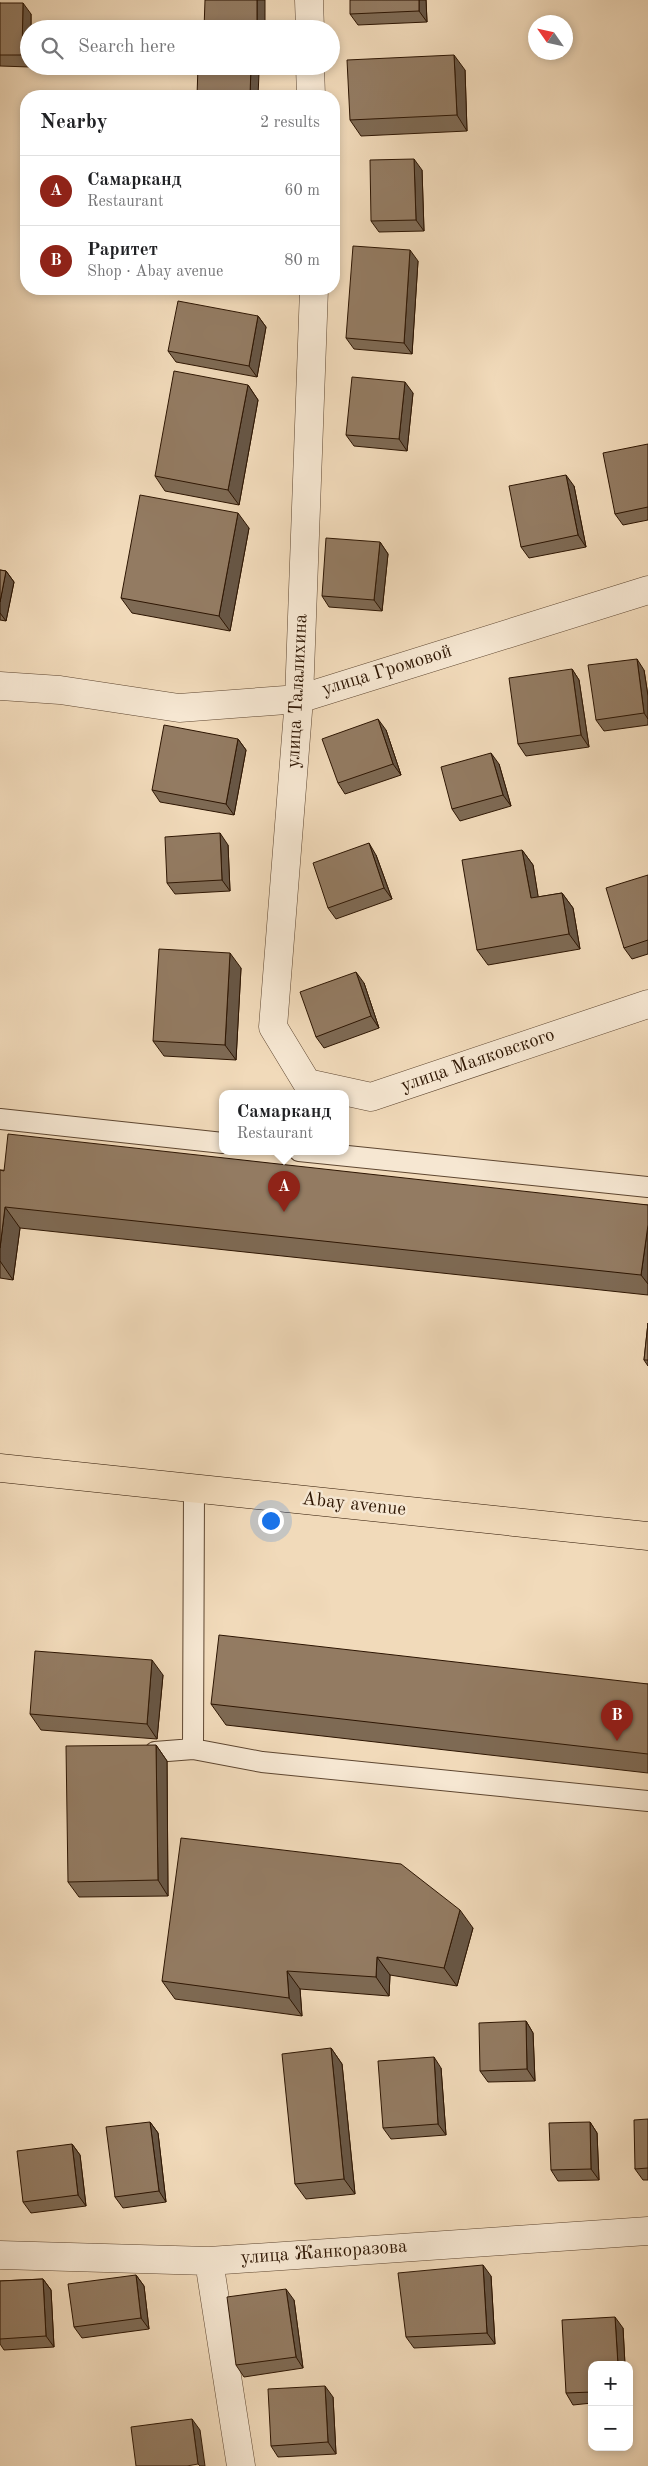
<!DOCTYPE html>
<html lang="en">
<head>
<meta charset="utf-8">
<style>
	:root { --surface:#fff; --page:#f2f2f2; --text:#202124; --muted:#757577; --line:#e0e0e0; --accent:#8f2418 }
	body { margin:0; font-family:"Old Standard TT",serif; background:var(--page); color:var(--text) }
	.controls { position:absolute; right:15px; bottom:15px; display:grid; overflow:hidden; border-radius:10px; box-shadow:0 2px 8px #0003 }
	.controls button { width:45px; height:45px; display:grid; place-items:center; padding:0; border:0; border-bottom:1px solid var(--line); background:var(--surface); color:var(--text); font:25px sans-serif }
	.compass { position:absolute; left:528px; top:15px; width:45px; height:45px; border-radius:50%; background:var(--surface); box-shadow:0 2px 8px #0003; rotate:304deg }
	.you { position:absolute; left:270px; top:1520px; width:18px; height:18px; margin:-12px; border:4px solid #fff; border-radius:50%; background:#1a73e8; box-shadow:0 0 0 8px #1a73e833 }
	.badge { display:grid; place-items:center; width:32px; height:32px; border-radius:50%; background:var(--accent); color:#fff; font-size:16px; font-weight:700 }
	.pin { position:absolute; translate:-50% -41px; filter:drop-shadow(0 1px 2px #0008) }
	.pin::after { content:''; position:absolute; top:26px; width:18px; height:15px; background:inherit; clip-path:polygon(0 0,100% 0,50% 100%) }
	.popup { position:absolute; left:219px; top:1090px; width:130px; height:65px; box-sizing:border-box; display:grid; place-content:center; border-radius:10px; background:var(--surface); filter:drop-shadow(0 1px 4px #0005); font-size:16px; white-space:nowrap; color:var(--muted) }
	.popup b { font-size:19px; color:var(--text) }
	.popup::after { content:''; position:absolute; left:50%; top:100%; margin-left:-10px; border:10px solid transparent; border-top-color:var(--surface) }
	.list { margin:0; padding:0; list-style:none }
	h2 { display:flex; justify-content:space-between; align-items:center; height:65px; margin:0; padding:0 20px; font-size:21px }
	h2 small { font-size:16px; font-weight:400; color:var(--muted) }
	.list li { display:grid; grid-template-columns:32px 1fr auto; gap:15px; align-items:center; box-sizing:border-box; height:70px; padding:0 20px; border-top:1px solid var(--line) }
	.list b { display:block; font-size:19px; white-space:nowrap }
	.list p { margin:0; font-size:16px; white-space:nowrap; color:var(--muted) }
	.list em { font-size:16px; font-style:normal; color:var(--muted) }
	.icon { flex:none; width:28px; height:28px; fill:none; stroke:currentColor; stroke-width:2; stroke-linecap:round; stroke-linejoin:round }
	.map { position:relative; flex:none; width:648px; height:2466px; overflow:hidden }
	.search { position:absolute; background:var(--surface); box-shadow:0 2px 8px #0003; left:20px; top:20px; width:320px; height:55px; display:flex; align-items:center; gap:12px; box-sizing:border-box; padding:0 18px; border-radius:28px; color:var(--muted); font-size:19px }
	.panel { position:absolute; background:var(--surface); box-shadow:0 2px 8px #0003; left:20px; top:90px; width:320px; height:205px; border-radius:20px }
	.map>svg:first-child { display:block }
	.lines { fill:none; stroke-linecap:round; stroke-linejoin:round }
	.service-casing { stroke:#5e4630; stroke-width:22 }
	.minor-casing { stroke:#5e4630; stroke-width:29 }
	.primary-casing { stroke:#2d1502; stroke-width:29 }
	.service { stroke:#f6e7d2; stroke-width:20 }
	.minor { stroke:#f6e7d2; stroke-width:28 }
	.primary { stroke:#f1daba; stroke-width:28 }
	.wall { fill:#7e6a54; stroke:#2d1502 }
	.shaded-wall { fill:#675645; stroke:#2d1502 }
	.building { fill:#937b62; stroke:#2d1502 }
	.labels { text-anchor:middle; dominant-baseline:central; stroke-width:5; stroke-linejoin:round; paint-order:stroke }
	.street-label { font-size:19px; fill:#2d1502; stroke:#f6e7d2 }
</style>
</head>
<body>
<div class="map">
<svg width="648" height="2466" viewBox="0 0 648 2466">
	<rect width="100%" height="100%" fill="#f1daba"/>
	<filter id="stains"><feTurbulence type="fractalNoise" baseFrequency=".004" numOctaves="4"/><feColorMatrix values="0 0 0 0 .2 0 0 0 0 .09 0 0 0 0 .02 0 0 0 .5 -.17"/></filter>
	<radialGradient id="worn" r=".72"><stop offset=".6" stop-color="#630" stop-opacity="0"/><stop offset="1" stop-color="#630" stop-opacity=".3"/></radialGradient>
	<g class="lines">
		<defs>
			<path id="service" d="M0 1119 223 1143
				M299 1151 648 1187
				M194 1489 193 1749 262 1762 648 1801
				M155 1752 193 1749"/>
			<path id="minor" d="M309 0 310 29
				M310 66 311 96
				M314 289 299 699 273 1027 307 1083 371 1097 648 1004
				M0 686 60 690 179 708 299 699 648 590
				M0 2255 209 2261 648 2231
				M209 2261 241 2466"/>
			<path id="primary" d="M0 1468 648 1536"/>
		</defs>
		<!-- service casing -->
		<use href="#service" class="service-casing"/>
		<!-- minor casing -->
		<use href="#minor" class="minor-casing"/>
		<!-- primary casing -->
		<use href="#primary" class="primary-casing"/>
		<!-- service -->
		<use href="#service" class="service"/>
		<!-- minor -->
		<use href="#minor" class="minor"/>
		<!-- primary -->
		<use href="#primary" class="primary"/>
	</g>
	<!-- wall -->
	<path class="wall" d="M426 0 427 22 358 25 350 14Z
		M0 3 31 14V29H29V66L30 67 0 66Z
		M465 70 467 131 361 136 350 120Z
		M422 170 424 231 379 232 371 221Z
		M418 261 412 354 354 349 346 338Z
		M258 316 266 327 257 377 176 362 168 351Z
		M248 385 258 400 239 505 165 491 155 476Z
		M413 393 407 451 354 446 346 435Z
		M648 444V520L623 525 615 514Z
		M574 486 586 547 529 558 521 547Z
		M249 528 230 631 132 613 121 598Z
		M380 542 388 554 382 611 329 607 322 596Z
		M0 570 6 571 14 582 6 621 0 620Z
		M572 669 579 680 589 747 526 756 518 744Z
		M644 670 648 696V725L604 731 596 720Z
		M386 730 401 775 345 794 338 783Z
		M238 739 246 750 234 815 160 802 152 790Z
		M499 764 511 806 460 821 452 809Z
		M228 845 230 891 175 894 167 883Z
		M522 850 533 865 538 897 562 893 573 908 580 949 488 965 477 950Z
		M376 855 392 899 336 919 328 908Z
		M648 875V954L632 959 624 948Z
		M241 968 236 1060 164 1056 153 1041Z
		M364 983 379 1028 324 1048 316 1037Z
		M0 1170 648 1205V1295L20 1228 13 1280 0 1278Z
		M648 1323V1366L644 1360Z
		M163 1675 157 1739 41 1730 30 1714Z
		M648 1684V1773L226 1725 211 1704Z
		M156 1745 167 1761 168 1896 79 1897 68 1882Z
		M473 1928 457 1986 390 1975 389 1996 300 1989 302 2016 175 1999 162 1981Z
		M526 2021 533 2033 535 2081 488 2082 480 2071Z
		M331 2048 342 2064 355 2194 306 2199 295 2184Z
		M441 2068 446 2135 391 2139 383 2128Z
		M648 2119V2180H643L635 2169Z
		M150 2122 158 2133 166 2202 123 2208 115 2197Z
		M590 2122 597 2133 599 2180 558 2181 551 2170Z
		M72 2144 80 2155 86 2206 31 2213 23 2202Z
		M136 2275 144 2286 149 2329 82 2338 74 2327Z
		M491 2276 495 2344 414 2348 406 2337Z
		M43 2279 51 2290 54 2347 4 2350 0 2344V2281Z
		M294 2300 303 2368 244 2377 236 2365Z
		M623 2328 625 2365H592V2403L573 2405 566 2393Z
		M333 2397 336 2454 278 2457 271 2446Z"/>
	<!-- shaded-wall -->
	<path class="shaded-wall" d="M257 0H265V29H257Z
		M419 0H426L427 22 419 11Z
		M23 3 31 14V29H29V65L22 55Z
		M454 55 465 70 467 131 457 115Z
		M251 66H254L259 73 258 96H250Z
		M414 159 422 170 424 231 416 220Z
		M410 250 418 261 412 354 404 343Z
		M258 316 266 327 257 377 249 366Z
		M405 382 413 393 407 451 399 439Z
		M248 385 258 400 239 505 228 490Z
		M566 475 574 486 586 547 578 535Z
		M238 513 249 528 230 631 219 616Z
		M380 542 388 554 382 611 374 600Z
		M6 571 14 582 6 621 0 613V602Z
		M637 659 644 670 648 696V719L644 713Z
		M572 669 579 680 589 747 581 735Z
		M378 719 386 730 401 775 393 764Z
		M238 739 246 750 234 815 226 804Z
		M491 753 499 764 511 806 503 795Z
		M220 833 228 845 230 891 222 880Z
		M369 843 376 855 392 899 384 888Z
		M522 850 533 865 541 914 531 898Z
		M562 893 573 908 580 949 569 934Z
		M230 953 241 968 236 1060 225 1045Z
		M356 972 364 983 379 1028 371 1016Z
		M5 1207 20 1228 13 1280 0 1261V1248Z
		M648 1225V1284L641 1275Z
		M152 1660 163 1675 157 1739 147 1724Z
		M156 1745 167 1761 168 1896 158 1880Z
		M460 1910 473 1928 457 1986 444 1968Z
		M377 1957 390 1975 389 1996 376 1977Z
		M287 1971 300 1989 302 2016 289 1998Z
		M526 2021 533 2033 535 2081 527 2069Z
		M331 2048 342 2064 355 2194 344 2179Z
		M434 2057 441 2068 446 2135 438 2124Z
		M150 2122 158 2133 166 2202 159 2191Z
		M590 2122 597 2133 599 2180 591 2169Z
		M72 2144 80 2155 86 2206 78 2195Z
		M483 2265 491 2276 495 2344 487 2333Z
		M136 2275 144 2286 149 2329 141 2318Z
		M43 2279 51 2290 54 2347 46 2336Z
		M286 2289 294 2300 303 2368 296 2357Z
		M615 2317 623 2328 625 2365H618Z
		M325 2386 333 2397 336 2454 328 2442Z
		M192 2419 200 2430 205 2466H200L198 2464Z"/>
	<!-- building -->
	<path class="building" d="M205 0H257V29H204Z
		M350 0H419V11L350 14Z
		M0 3H23L22 55H0Z
		M454 55 457 115 350 120 347 60Z
		M198 66H251L250 96H197Z
		M414 159 416 220 371 221 370 160Z
		M353 246 410 250 404 343 346 338Z
		M178 301 258 316 249 366 168 351Z
		M174 371 248 385 228 490 155 476Z
		M352 377 405 382 399 439 346 435Z
		M648 444V507L615 514 603 453Z
		M566 475 578 535 521 547 509 486Z
		M140 495 238 513 219 616 121 598Z
		M326 538 380 542 374 600 322 596Z
		M0 570 6 571 0 602Z
		M637 659 644 713 596 720 588 665Z
		M572 669 581 735 518 744 509 678Z
		M378 719 393 764 338 783 322 739Z
		M164 725 238 739 226 804 152 790Z
		M491 753 503 795 452 809 441 767Z
		M220 833 222 880 167 883 165 837Z
		M369 843 384 888 328 908 313 863Z
		M522 850 531 898 562 893 569 934 477 950 462 860Z
		M648 875V940L624 948 606 888Z
		M159 949 230 953 225 1045 153 1041Z
		M356 972 371 1016 316 1037 300 992Z
		M8 1134 648 1205V1225L641 1275 5 1207 0 1248V1170L4 1171Z
		M648 1323V1360H644Z
		M219 1635 648 1684V1754L211 1704Z
		M35 1651 152 1660 147 1724 30 1714Z
		M156 1745 158 1880 68 1882 66 1746Z
		M181 1838 401 1864 460 1910 444 1968 377 1957 376 1977 287 1971 289 1998 162 1981Z
		M526 2021 527 2069 480 2071 479 2023Z
		M331 2048 344 2179 295 2184 282 2054Z
		M434 2057 438 2124 383 2128 378 2061Z
		M648 2119V2168L635 2169 634 2120Z
		M150 2122 159 2191 115 2197 106 2127Z
		M590 2122 591 2169 551 2170 549 2123Z
		M72 2144 78 2195 23 2202 17 2151Z
		M483 2265 487 2333 406 2337 398 2273Z
		M136 2275 141 2318 74 2327 68 2284Z
		M43 2279 46 2336 0 2339V2281Z
		M286 2289 296 2357 236 2365 227 2297Z
		M615 2317 618 2365H592V2392L566 2393 562 2320Z
		M325 2386 328 2442 271 2446 268 2389Z
		M192 2419 198 2464 187 2466H136L131 2427Z"/>
	<g class="labels">
		<!-- street labels -->
		<g class="street-label">
			<text transform="translate(387 671) rotate(-17)">улица Громовой</text>
			<text transform="translate(298 691) rotate(-87)">улица Талалихина</text>
			<text transform="translate(478 1061) rotate(-19)">улица Маяковского</text>
			<text transform="translate(354 1505) rotate(6)">Abay avenue</text>
			<text transform="translate(324 2253) rotate(-4)">улица Жанкоразова</text>
		</g>
	</g>
	<rect width="100%" height="100%" filter="url(#stains)"/>
	<rect width="100%" height="100%" fill="url(#worn)"/>
</svg>
<div class="controls">
<button>+</button>
<button>−</button>
</div>
<svg class="compass" viewBox="-18 -18 36 36"><path d="M0-13l5 13h-10z" fill="#e53935"/><path d="M0 13l5-13h-10z" fill="#757577"/></svg>
<div class="you"></div>
<div class="pin badge" style="left:284px;top:1212px">A</div>
<div class="popup"><b>Самарканд</b>Restaurant</div>
<div class="pin badge" style="left:617px;top:1741px">B</div>
<div class="search"><svg class="icon" aria-label="search" viewBox="0 0 24 24"><circle cx="10" cy="10" r="6"/><path d="M15 15l6 6"/></svg>Search here</div>
<section class="panel">
<h2>Nearby<small>2 results</small></h2>
<ul class="list">
<li><span class="badge">A</span><div><b>Самарканд</b><p>Restaurant</p></div><em>60 m</em></li>
<li><span class="badge">B</span><div><b>Раритет</b><p>Shop · Abay avenue</p></div><em>80 m</em></li>
</ul>
</section>
</div>
</body>
</html>
